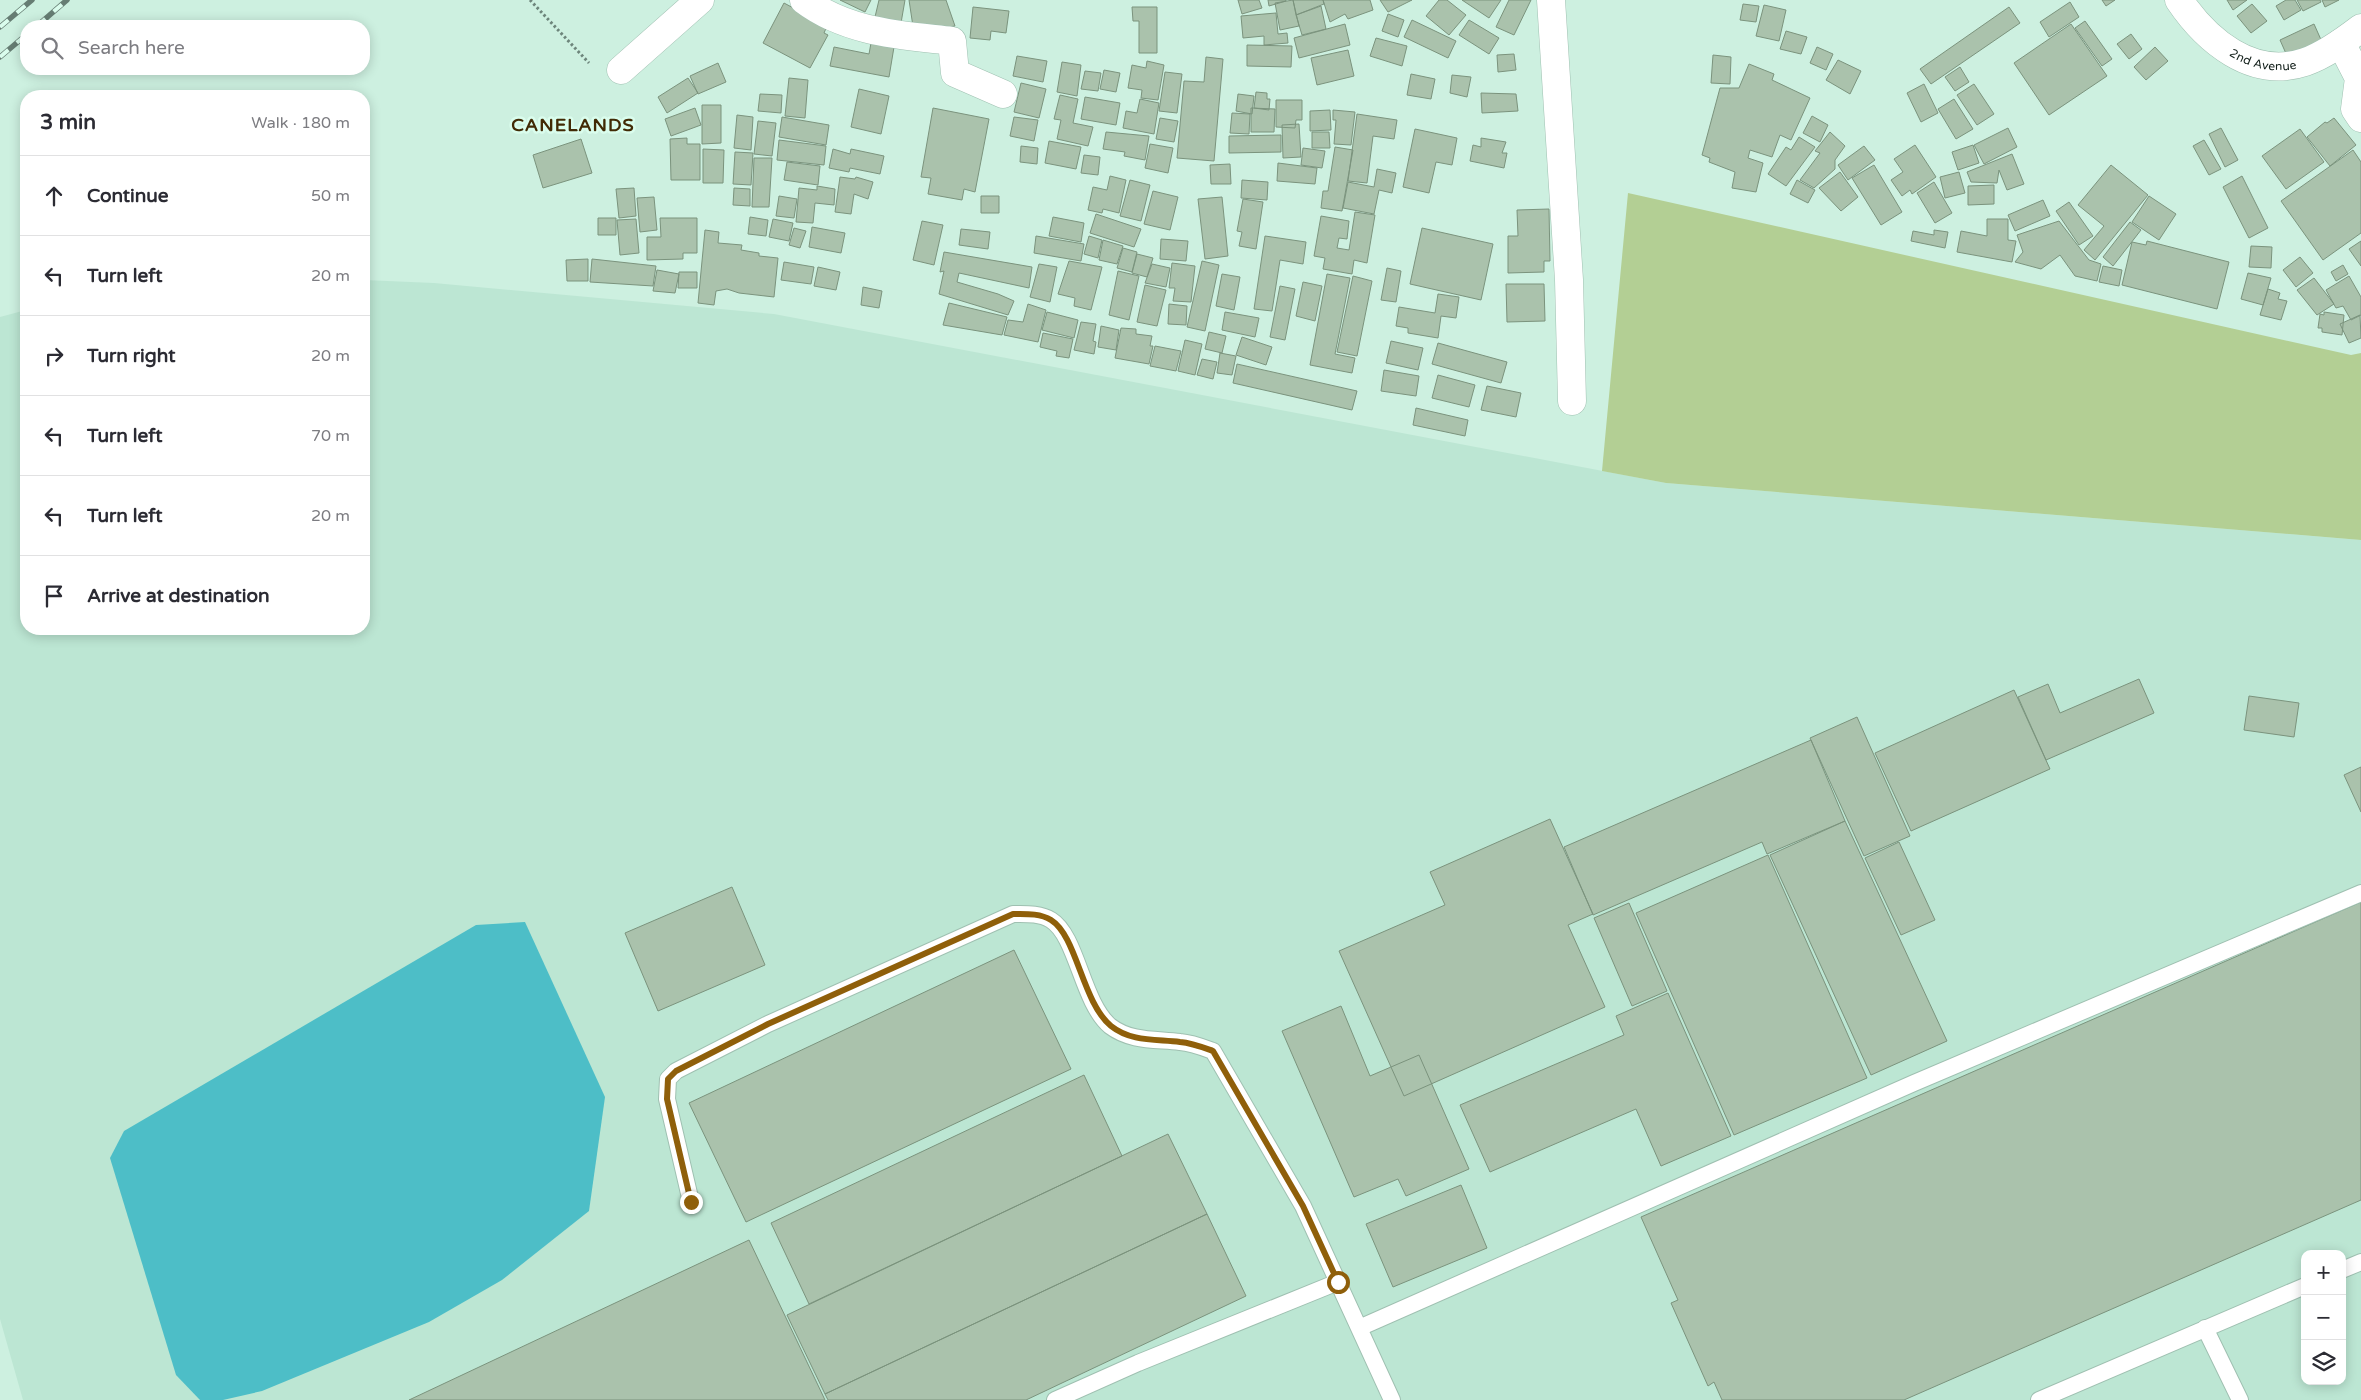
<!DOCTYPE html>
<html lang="en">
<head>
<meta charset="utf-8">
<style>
	:root { --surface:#fff; --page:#f2f2f3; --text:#2b2b33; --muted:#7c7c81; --line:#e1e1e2 }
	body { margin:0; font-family:"Varela Round",sans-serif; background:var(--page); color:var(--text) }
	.controls { position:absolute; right:15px; bottom:15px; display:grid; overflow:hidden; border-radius:10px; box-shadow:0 2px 12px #0003 }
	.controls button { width:45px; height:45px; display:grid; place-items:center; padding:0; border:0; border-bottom:1px solid var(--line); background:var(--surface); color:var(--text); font:25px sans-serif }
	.stop { position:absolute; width:15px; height:15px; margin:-11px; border:4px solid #8f5f0a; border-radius:50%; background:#fff }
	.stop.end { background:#8f5f0a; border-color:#fff; box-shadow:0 1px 5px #0008 }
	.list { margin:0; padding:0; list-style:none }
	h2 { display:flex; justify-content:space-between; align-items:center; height:65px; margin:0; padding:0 20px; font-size:21px }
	h2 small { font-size:16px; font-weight:400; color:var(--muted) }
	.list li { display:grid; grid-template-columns:32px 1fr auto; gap:15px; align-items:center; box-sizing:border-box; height:80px; padding:0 20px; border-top:1px solid var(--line) }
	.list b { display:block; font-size:19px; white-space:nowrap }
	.list em { font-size:16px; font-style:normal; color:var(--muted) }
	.icon { flex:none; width:28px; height:28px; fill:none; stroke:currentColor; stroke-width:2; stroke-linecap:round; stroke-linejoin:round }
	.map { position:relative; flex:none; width:2361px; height:1400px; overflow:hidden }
	.search { position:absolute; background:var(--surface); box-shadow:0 2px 12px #0003; left:20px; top:20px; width:350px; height:55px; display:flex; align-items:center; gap:12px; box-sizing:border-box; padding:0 18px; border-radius:20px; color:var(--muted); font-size:19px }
	.panel { position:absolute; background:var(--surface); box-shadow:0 2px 12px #0003; left:20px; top:90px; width:350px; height:545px; border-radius:20px }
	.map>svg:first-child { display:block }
	.built { fill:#bce6d3; fill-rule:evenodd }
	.green { fill:#b3cf94 }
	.water { fill:#4dbec7 }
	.building { fill:#aac2ac; stroke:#7b937d }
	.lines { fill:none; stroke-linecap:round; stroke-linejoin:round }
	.service-casing { stroke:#9fc0b1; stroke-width:18 }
	.minor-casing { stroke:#9fc0b1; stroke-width:29 }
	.path { stroke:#6d857b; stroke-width:3; stroke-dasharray:2.5 2.5; stroke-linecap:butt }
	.service { stroke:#fff; stroke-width:16 }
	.minor { stroke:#fff; stroke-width:28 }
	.rail-casing { stroke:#667d73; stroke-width:5.5 }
	.rail { stroke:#dafded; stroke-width:4; stroke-dasharray:11; stroke-linecap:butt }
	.route { stroke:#8f5f0a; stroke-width:6 }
	.labels { text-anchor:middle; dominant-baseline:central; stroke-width:5; stroke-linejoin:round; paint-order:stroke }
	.street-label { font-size:12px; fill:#121f1a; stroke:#dafded }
	.district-label { font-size:18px; font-weight:bold; letter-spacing:1px; fill:#412a05; stroke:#dafded }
</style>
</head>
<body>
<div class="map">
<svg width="2361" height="1400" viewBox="0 0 2361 1400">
	<rect width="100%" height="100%" fill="#cdf0e0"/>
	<!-- built -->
	<path class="built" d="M364 280 434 283 774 314 1666 483 2361 540V1400H23L0 1319V317L26 310V629H364ZM2305 1254H2342V1381H2305Z"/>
	<!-- green -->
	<path class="green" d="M1628 193 2351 355 2361 353V540L1666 483 1602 471Z"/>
	<!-- water -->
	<path class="water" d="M525 922 605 1097 589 1211 502 1280 429 1322 262 1391 223 1400H200L176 1375 110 1158 124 1131 476 925Z"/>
	<!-- building -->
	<path class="building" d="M840 0H871L865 12Z
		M879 0H905L901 23 875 17Z
		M909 0H946L955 26 914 33Z
		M1238 0H1259L1262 8 1242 14Z
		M1268 0H1286V1L1269 6Z
		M1293 0H1323L1324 4 1296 15Z
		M1293 0 1299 26 1280 30 1275 3Z
		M1323 0H1370L1373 10 1348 19 1345 14 1330 22Z
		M1380 0H1412L1388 12Z
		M1439 0H1447L1466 15 1449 35 1426 16Z
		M1462 0H1501L1489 18Z
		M1509 0H1531L1514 35 1496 27Z
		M2102 0H2115L2106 6Z
		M2227 0H2247L2233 10Z
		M2286 0H2295L2301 10 2284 20 2276 6Z
		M2297 0H2320L2321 2 2303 11Z
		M2322 0H2339L2325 7Z
		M2070 2 2079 17 2049 37 2040 22Z
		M784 3 827 26 824 33 828 35 810 68 763 43Z
		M1743 4 1759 6 1756 22 1740 20Z
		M2252 4 2267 21 2251 33 2237 16Z
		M1764 5 1786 10 1779 41 1756 36Z
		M1321 6 1326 29 1302 35 1296 15Z
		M973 7 1009 11 1006 33 991 31 990 40 970 38Z
		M1132 7H1157V53H1139V21H1133Z
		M2009 7 2020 23 1931 84 1920 69Z
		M1276 13 1278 34 1287 33 1288 43 1264 45V36L1243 38 1241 16Z
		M1388 14 1404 20 1398 37 1382 31Z
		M1412 20 1456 41 1448 58 1404 37Z
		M1469 20 1499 38 1489 54 1459 35Z
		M2085 21 2112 59 2102 66 2075 28Z
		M1345 24 1350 45 1299 58 1294 38Z
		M2071 24 2107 76 2049 115 2014 63Z
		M2314 24 2322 42 2288 58 2280 40Z
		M1786 31 1807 37 1801 54 1780 49Z
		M2131 34 2142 49 2129 59 2117 44Z
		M1376 38 1407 46 1402 66 1370 56Z
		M871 43 894 47 889 77 830 66 834 47 869 54Z
		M1247 45 1292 46 1291 67 1247 66Z
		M1817 47 1833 54 1826 70 1810 63Z
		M2155 47 2168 61 2146 80 2134 67Z
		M1348 50 1354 76 1317 85 1311 58Z
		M1514 54 1516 70 1498 72 1497 55Z
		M1713 55 1731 57 1730 84 1711 83Z
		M1017 56 1047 61 1043 82 1013 76Z
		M1206 57 1223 59 1214 161 1177 158 1184 81 1204 82Z
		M1838 60 1861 71 1850 94 1826 80Z
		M1147 61 1164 65 1158 100 1141 98 1142 90 1128 88 1132 65 1146 68Z
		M1062 62 1081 65 1077 96 1057 92Z
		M718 63 726 82 698 94 690 76Z
		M1749 64 1774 74 1772 80 1810 98 1791 140 1780 135 1772 157 1750 150 1748 158 1763 163 1756 192 1732 188 1735 172 1709 162 1710 158 1702 155 1720 88H1739Z
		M1960 67 1969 82 1955 91 1945 77Z
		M1104 70 1120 73 1116 92 1100 89Z
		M1085 71 1101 73 1098 91 1081 89Z
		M1165 72 1182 74 1177 113 1159 111Z
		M1411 74 1435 79 1431 99 1407 95Z
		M1452 75 1471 77 1467 97 1450 93Z
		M688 78 698 93 667 113 658 97Z
		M789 78 808 80 805 118 785 116Z
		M1021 83 1046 89 1039 118 1014 112Z
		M1924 84 1938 113 1921 122 1907 93Z
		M1974 84 1994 114 1977 125 1957 95Z
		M859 89 889 96 881 134 851 127Z
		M1256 92 1267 93V99H1270L1269 110 1254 108Z
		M1481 93 1516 94 1518 111 1482 113Z
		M760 94 782 95 781 113 758 111Z
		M1238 94 1254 96 1252 114 1236 111Z
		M1060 95 1078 99 1073 123 1093 127 1088 146 1057 139 1061 120 1054 119Z
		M1085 97 1120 103 1116 125 1081 119Z
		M1140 99 1159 103 1154 134 1123 128 1126 111 1137 113Z
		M1954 99 1973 129 1956 139 1938 109Z
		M1276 100H1302V120H1296L1295 128 1276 127Z
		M702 105H721V143L702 144Z
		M695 108 701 125 671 136 665 119Z
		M933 108 989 119 975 192 964 189 962 200 928 194 931 178 921 177Z
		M1251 108 1275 109 1274 132H1251Z
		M1330 110 1331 130 1310 131V111Z
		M1333 110 1355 112 1351 145 1334 144 1336 120H1333Z
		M1232 113 1250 114 1249 134 1230 133Z
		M1357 114 1397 120 1394 139 1373 136 1367 183 1348 181Z
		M737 115 753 117 751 150 734 148Z
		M1812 116 1828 125 1820 142 1803 133Z
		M782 117 829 125 826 145 779 137Z
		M1014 117 1038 120 1034 141 1010 136Z
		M1160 118 1178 121 1174 142 1156 139Z
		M2334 118 2356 145 2330 166 2307 137 2325 122 2327 123Z
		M758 121 776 123 772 156 754 154Z
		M1299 124 1301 157 1283 158 1282 125Z
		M2008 128 2017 147 1984 164 1974 145Z
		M2221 128 2238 160 2225 167 2209 134Z
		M1415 129 1457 138 1452 165 1436 162 1429 193 1403 187Z
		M2300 129 2324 162 2286 189 2262 156Z
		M1106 132 1149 136 1145 160 1124 156 1125 152 1103 149Z
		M1312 132H1329L1330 148H1312Z
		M1830 132 1845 146 1835 160V169L1814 188 1800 180 1820 153 1815 151Z
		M1281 135V152L1229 153V136Z
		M1799 137 1815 147 1786 186 1768 174 1786 147 1791 150Z
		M687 138V144H700V180H671L670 139Z
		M1481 138 1506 142 1502 153H1507L1504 168 1470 161 1473 145 1481 147Z
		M581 139 592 173 543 188 533 155Z
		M779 140 826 146 824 165 777 160Z
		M2204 140 2221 169 2209 175 2193 146Z
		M1049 141 1081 147 1076 169 1045 163Z
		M1150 144 1173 148 1168 173 1145 168Z
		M1915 145 1936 177 1912 194 1910 190 1902 196 1891 180 1903 172 1894 159Z
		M1973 145 1979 163 1958 170 1952 152Z
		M1021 146 1038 148 1037 164 1020 162Z
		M1864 146 1875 160 1848 180 1838 165Z
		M1335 147 1353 150 1342 211 1321 208 1323 191H1328Z
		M1303 148 1325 151 1322 168 1301 165Z
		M703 149 724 150 723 183H703Z
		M833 149 850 154 851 149 884 156 880 174 850 168 849 172 829 168Z
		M2353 150 2361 162V233L2323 260 2281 201Z
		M735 152 753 153 751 185 733 184Z
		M2012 154 2024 184 2007 190 1999 170 1997 183 1971 182 1967 172Z
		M1084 155 1100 157 1098 175 1081 173Z
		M754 158H772L769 207H752Z
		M787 162 820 166 818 185 784 180Z
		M1278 163 1317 168 1315 184 1277 181Z
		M1230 164 1231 184H1211L1210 165Z
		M1874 165 1902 212 1881 225 1852 178Z
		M2111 165 2148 195 2095 260 2084 250 2104 226 2078 205Z
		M1377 169 1396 173 1392 193 1379 190 1374 214 1343 208 1348 182 1374 187Z
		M1840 172 1858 197 1841 211 1819 188Z
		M1959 172 1965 193 1945 198 1940 177Z
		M1110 176 1126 180 1119 213 1103 209 1102 213 1088 210 1093 187 1107 190Z
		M2242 176 2268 228 2249 238 2223 187Z
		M840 177 855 179 856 177 873 182 868 199 854 194 851 214 835 212Z
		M1130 180 1150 185 1141 221 1120 216Z
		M1242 180 1268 182 1267 200 1241 198Z
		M1797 180 1815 190 1808 203 1790 194Z
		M1934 182 1952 213 1935 223 1917 193Z
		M1994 185V204L1968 205V186Z
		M817 186 835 189 834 205 815 203 813 223 796 222 799 188 817 190Z
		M634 188 636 216 619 218 616 189Z
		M734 188 750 189V206L733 205Z
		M1153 191 1178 197 1170 230 1144 224Z
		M779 196 797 199 794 218 776 216Z
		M981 196H999V213H981Z
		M2149 196 2176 214 2159 240 2132 222Z
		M654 197 657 230 640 232 637 198Z
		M1222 197 1228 256 1205 259 1198 199Z
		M1243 199 1263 202 1256 249 1239 246 1242 232 1237 231Z
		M2043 200 2050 216 2015 231 2008 215Z
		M2069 202 2093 236 2079 245 2056 211Z
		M1549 209 1550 261H1544V272L1508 273V236H1518L1517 210Z
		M1355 212 1375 215 1367 263 1354 260 1352 274 1323 269 1325 258 1314 256 1321 216 1349 221 1347 239 1339 238 1337 248 1349 250Z
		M1096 214 1141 229 1134 247 1090 233Z
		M750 217 768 220 766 236 748 234Z
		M1053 217 1084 223 1081 242 1049 236Z
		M598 218H616V235H598Z
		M660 218H697V253H683V259L647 260V237H661Z
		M636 219 639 253 620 255 617 220Z
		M773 219 793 223 789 241 769 237Z
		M1987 219H2008V240L2016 241 2012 262 1957 252 1961 231 1987 236Z
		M922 221 943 225 934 265 913 260Z
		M2059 221 2089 260 2101 264 2097 281 2075 276 2060 255 2041 269 2015 262 2023 252 2017 235Z
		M2130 222 2141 230 2113 266 2103 257Z
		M812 227 845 233 841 253 809 247Z
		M794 228 806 231 800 248 789 245Z
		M1422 228 1493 244 1481 300 1410 284Z
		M961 229 990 232 988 249 959 245Z
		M705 230 719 232 718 243 742 245 741 250 759 253V256L778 258 774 297 739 293 727 289 716 291 714 305 698 303Z
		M1934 230 1948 232 1945 248 1911 241 1913 231 1934 235Z
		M1036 236 1084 244 1081 261 1034 253Z
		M1089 236 1102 240 1098 258 1084 254Z
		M1265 236 1306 242 1303 264 1280 260 1272 311 1254 309Z
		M1161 239 1188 241 1186 261 1160 259Z
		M1103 240 1123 246 1117 264 1099 260Z
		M2147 241 2229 262 2217 309 2122 285 2132 242 2146 245Z
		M2361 241V266L2349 249Z
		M2251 246 2272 247 2271 268 2249 267Z
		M1123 248 1137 252 1132 272 1117 268Z
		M944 252 1032 267 1029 288 959 273 957 282 998 294 1014 301 1008 315 939 294 944 271 940 272Z
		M1137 254 1153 258 1147 277 1132 273Z
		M2300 257 2313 273 2296 287 2283 270Z
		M588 259V281H567L566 260Z
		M592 259 656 266 653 286 590 282Z
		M1069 261 1102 267 1091 310 1074 306 1075 298 1058 294Z
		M1202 261 1219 265 1205 331 1187 327Z
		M784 262 814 267 811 284 781 280Z
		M1172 263 1195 266 1191 302 1173 301 1175 288H1169Z
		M1039 264 1057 267 1050 302 1030 297Z
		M1152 264 1170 268 1166 287 1145 283Z
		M2343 265 2348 274 2336 281 2331 272Z
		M2103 266 2122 270 2119 286 2099 282Z
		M818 267 840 272 836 290 814 286Z
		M1387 268 1401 271 1396 302 1381 300Z
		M657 270 679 274 675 293 653 291Z
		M1118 271 1139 276 1129 320 1109 315Z
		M679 272H697V288H678Z
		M2248 273 2271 278 2263 305 2241 299Z
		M1222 274 1240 277 1234 310 1216 306Z
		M1327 274 1350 278 1335 354 1355 358 1352 373 1310 365Z
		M1353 276 1372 281 1357 356 1337 352Z
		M2349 276 2361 297V315L2351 320 2343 306 2336 308 2326 290Z
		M2314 278 2334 304 2317 315 2297 290Z
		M1303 282 1322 286 1315 321 1296 316Z
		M1506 284H1544L1545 321 1507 322Z
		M1145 285 1166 290 1157 326 1137 322Z
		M1280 286 1295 289 1285 340 1270 337Z
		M863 287 882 291 879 308 861 305Z
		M2268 289 2280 293 2278 299 2287 301 2281 320 2260 315Z
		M1438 294 1459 297 1456 318 1441 316 1438 338 1408 333V328L1396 326 1399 307 1435 313Z
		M949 303 1007 317 1002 335 943 325Z
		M1028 304 1046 310 1038 342 1004 335 1008 320 1023 322Z
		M1169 304 1187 306 1186 325 1168 324Z
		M1047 312 1078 320 1074 338 1042 330Z
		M1225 312 1259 318 1255 337 1222 330Z
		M2324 312 2344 315 2342 335 2322 332V328H2318L2320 314 2324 315Z
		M2360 315 2361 338 2349 343 2340 324Z
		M1081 322 1096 324 1093 341 1096 342 1094 354 1074 350Z
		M1101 326 1119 330 1116 350 1098 347Z
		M1121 328 1136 329V334L1152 336 1150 346H1153L1149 364 1115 358Z
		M1209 332 1226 336 1222 353 1205 349Z
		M1043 333 1073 339 1069 358 1056 356 1057 351 1040 347Z
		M1242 337 1272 347 1266 365 1236 355Z
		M1185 340 1202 344 1195 375 1178 371Z
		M1391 341 1423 348 1418 370 1386 363Z
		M1438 343 1507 362 1501 383 1432 364Z
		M1155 346 1181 351 1176 371 1150 366Z
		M1220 353 1236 356 1232 375 1217 373Z
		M1202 359 1217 362 1213 379 1197 375Z
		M1237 364 1357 391 1352 410 1233 383Z
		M1384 370 1419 376 1416 396 1381 391Z
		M1438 375 1475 385 1469 407 1432 398Z
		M1487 386 1521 393 1516 417 1481 410Z
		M1416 408 1468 420 1465 436 1413 425Z
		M2139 679 2154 713 2046 760 2018 697 2048 684 2060 713Z
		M2014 690 2050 769 1911 831 1875 753Z
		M2249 696 2299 703 2294 737 2244 730Z
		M1857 717 1910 836 1864 856 1810 738Z
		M1811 740 1845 821 1767 854 1762 842 1593 915 1564 847Z
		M2361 767V812L2344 775Z
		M1550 819 1593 914 1568 925 1605 1007 1404 1096 1339 951 1445 905 1430 872Z
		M1845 821 1947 1041 1871 1075 1770 855Z
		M1899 842 1935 920 1901 935 1865 858Z
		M1768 855 1867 1078 1734 1135 1636 913Z
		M732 887 765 965 658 1011 625 933Z
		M2361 902V1200L1904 1400H1722L1714 1382 1708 1386 1671 1303 1678 1300 1641 1217Z
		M1629 903 1667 991 1632 1006 1594 918Z
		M1014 950 1071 1069 746 1222 689 1103Z
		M1668 993 1731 1136 1661 1166 1636 1109 1490 1172 1460 1105 1624 1035 1616 1016Z
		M1341 1006 1370 1076 1419 1055 1469 1169 1406 1196 1398 1179 1354 1197 1282 1031Z
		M1084 1075 1122 1156 809 1304 771 1223Z
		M1168 1134 1207 1214 825 1394 787 1315Z
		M1461 1185 1487 1248 1393 1287 1366 1224Z
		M1207 1214 1246 1296 1026 1400H828L825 1394Z
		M749 1240 825 1400H409Z"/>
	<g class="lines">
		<defs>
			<path id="service" d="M691 1202 667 1099 668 1079 676 1071 768 1024 1013 914C1025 914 1040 913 1051 920 1077 936 1082 1002 1110 1026 1131 1042 1156 1039 1180 1042 1192 1043 1202 1047 1213 1051L1303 1206 1392 1400
				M2342 1270 2361 1262
				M1359 1328 1914 1083 2361 893
				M2205 1328 2240 1400
				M1055 1400 1138 1363 1338 1282
				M2039 1400 2305 1286"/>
			<g id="minor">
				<path d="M804 0C848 33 901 35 952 41L955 73 1003 94"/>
				<path d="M1551 0 1569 280 1572 401"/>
				<path id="s1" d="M2179 0C2206 40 2252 80 2305 62 2325 55 2344 41 2361 28"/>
				<path d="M2341 43 2359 78 2355 109 2361 118"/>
				<path d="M621 70 700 0"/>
			</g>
		</defs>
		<!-- service casing -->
		<use href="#service" class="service-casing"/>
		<!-- minor casing -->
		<use href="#minor" class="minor-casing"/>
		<!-- path -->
		<path class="path" d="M530 0 589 63"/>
		<!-- service -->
		<use href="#service" class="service"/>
		<!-- minor -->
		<use href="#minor" class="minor"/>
		<defs>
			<path id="rail" d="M37 26 67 0
				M0 27 32 0
				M0 57 26 35"/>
		</defs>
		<!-- rail casing -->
		<use href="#rail" class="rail-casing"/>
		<!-- rail -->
		<use href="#rail" class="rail"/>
	</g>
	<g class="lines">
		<!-- route -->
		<path class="route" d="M691 1202 667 1099 668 1079 676 1071 768 1024 1013 914C1025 914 1040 913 1051 920 1077 936 1082 1002 1111 1026 1131 1042 1156 1039 1180 1042 1192 1043 1202 1047 1213 1051L1303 1206 1338 1282"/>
	</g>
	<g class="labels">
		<!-- street labels -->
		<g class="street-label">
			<text stroke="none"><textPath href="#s1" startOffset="108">2nd Avenue</textPath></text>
		</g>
		<!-- district labels -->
		<g class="district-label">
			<text x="573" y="125">CANELANDS</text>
		</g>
	</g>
</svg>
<div class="controls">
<button>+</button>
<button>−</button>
<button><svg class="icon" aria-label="layers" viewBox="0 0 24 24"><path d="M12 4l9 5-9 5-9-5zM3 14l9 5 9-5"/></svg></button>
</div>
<div class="stop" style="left:1338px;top:1282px"></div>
<div class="stop end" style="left:691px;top:1202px"></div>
<div class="search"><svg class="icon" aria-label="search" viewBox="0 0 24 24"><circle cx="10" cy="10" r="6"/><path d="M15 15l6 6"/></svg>Search here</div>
<section class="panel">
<h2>3 min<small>Walk · 180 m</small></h2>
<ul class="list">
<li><svg class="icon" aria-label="ahead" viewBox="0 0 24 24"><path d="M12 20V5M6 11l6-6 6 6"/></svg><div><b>Continue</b></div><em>50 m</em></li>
<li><svg class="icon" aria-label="left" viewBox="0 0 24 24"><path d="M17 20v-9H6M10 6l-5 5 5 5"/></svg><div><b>Turn left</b></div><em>20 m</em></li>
<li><svg class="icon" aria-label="right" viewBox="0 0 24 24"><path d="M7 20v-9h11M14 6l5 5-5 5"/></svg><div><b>Turn right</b></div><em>20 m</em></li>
<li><svg class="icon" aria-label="left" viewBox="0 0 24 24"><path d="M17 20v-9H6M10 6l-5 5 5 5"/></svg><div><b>Turn left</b></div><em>70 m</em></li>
<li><svg class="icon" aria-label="left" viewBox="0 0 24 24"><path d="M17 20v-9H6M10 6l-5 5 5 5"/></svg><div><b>Turn left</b></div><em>20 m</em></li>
<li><svg class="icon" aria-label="arrive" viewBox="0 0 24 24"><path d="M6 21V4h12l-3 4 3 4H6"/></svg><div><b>Arrive at destination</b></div></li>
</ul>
</section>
</div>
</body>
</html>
